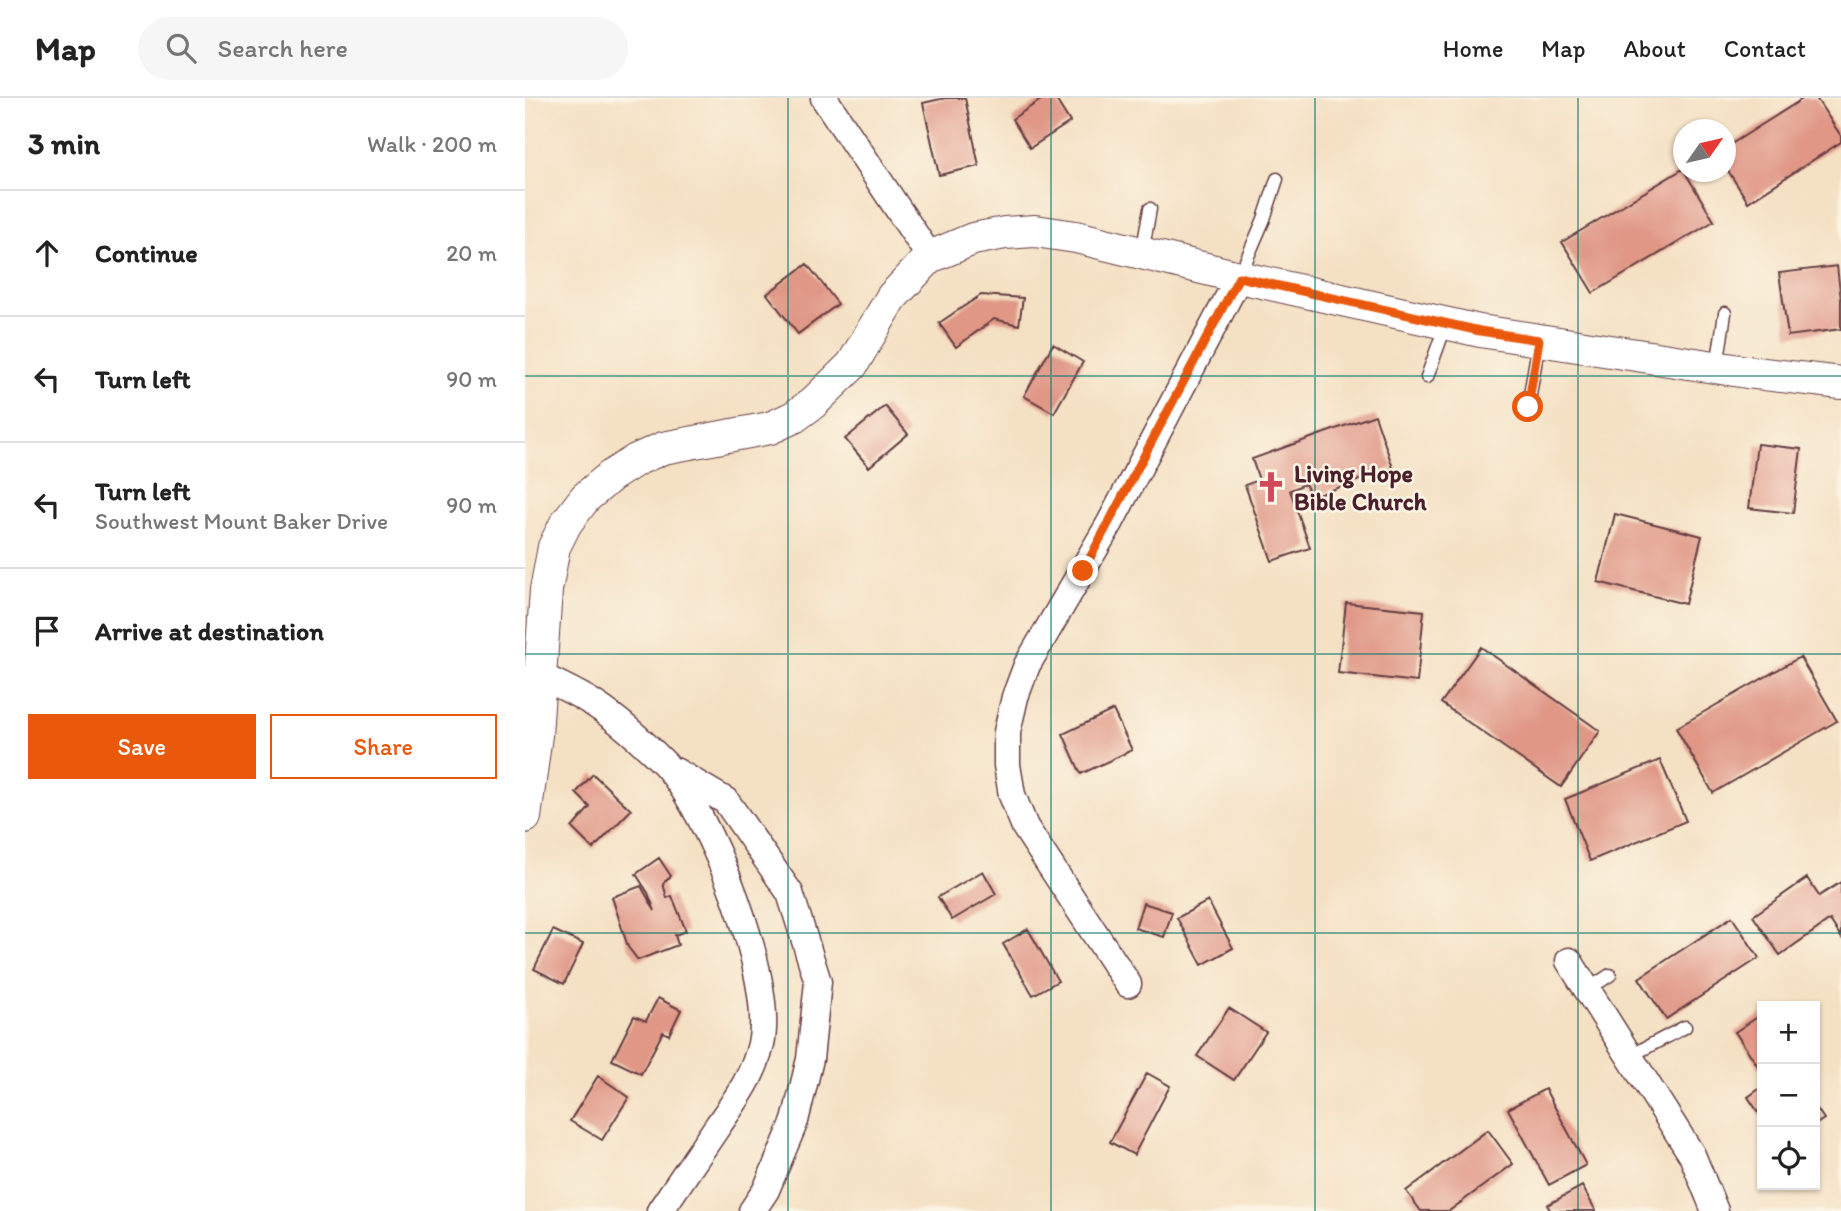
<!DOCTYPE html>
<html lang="en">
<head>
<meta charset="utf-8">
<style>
	:root { --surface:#fff; --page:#f6f6f6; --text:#222; --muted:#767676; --line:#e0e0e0; --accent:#ea580c }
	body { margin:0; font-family:Itim,sans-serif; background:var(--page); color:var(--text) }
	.controls { position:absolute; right:21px; bottom:21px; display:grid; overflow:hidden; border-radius:0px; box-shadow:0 2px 5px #0004 }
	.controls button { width:63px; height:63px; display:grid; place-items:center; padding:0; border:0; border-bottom:2px solid var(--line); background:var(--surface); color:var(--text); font:35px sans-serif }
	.compass { position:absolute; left:1148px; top:21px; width:63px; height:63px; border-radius:50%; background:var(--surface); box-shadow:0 2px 5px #0004; rotate:56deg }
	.stop { position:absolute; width:21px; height:21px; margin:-16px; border:5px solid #ea580c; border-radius:50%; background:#fff }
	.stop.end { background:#ea580c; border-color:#fff; box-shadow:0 2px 7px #0008 }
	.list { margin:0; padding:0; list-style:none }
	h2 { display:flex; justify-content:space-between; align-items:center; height:91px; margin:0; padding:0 28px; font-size:30px }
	h2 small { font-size:23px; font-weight:400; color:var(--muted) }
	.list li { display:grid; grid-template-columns:46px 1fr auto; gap:21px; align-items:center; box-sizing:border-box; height:126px; padding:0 28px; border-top:2px solid var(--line) }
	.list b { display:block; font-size:26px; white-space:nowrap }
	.list p { margin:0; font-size:23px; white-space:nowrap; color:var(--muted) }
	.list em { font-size:23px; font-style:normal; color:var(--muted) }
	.actions { display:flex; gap:14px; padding:21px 28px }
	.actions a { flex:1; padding:16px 0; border:2px solid var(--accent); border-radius:0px; text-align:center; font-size:24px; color:var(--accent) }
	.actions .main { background:var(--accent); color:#fff }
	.icon { flex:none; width:38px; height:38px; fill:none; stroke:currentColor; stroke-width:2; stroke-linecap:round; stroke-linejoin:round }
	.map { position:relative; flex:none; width:1316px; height:1113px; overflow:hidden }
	header { display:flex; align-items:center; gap:42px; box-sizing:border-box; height:98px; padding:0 35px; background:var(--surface); border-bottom:2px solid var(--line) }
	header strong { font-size:33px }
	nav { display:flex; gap:38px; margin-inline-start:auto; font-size:24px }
	.search { width:490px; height:63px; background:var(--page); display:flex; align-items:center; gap:18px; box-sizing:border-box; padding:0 24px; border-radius:38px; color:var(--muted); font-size:26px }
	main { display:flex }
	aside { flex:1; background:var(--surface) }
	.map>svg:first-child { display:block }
	.building { fill:#e09786 }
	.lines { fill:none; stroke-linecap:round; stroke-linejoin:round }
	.service-casing { stroke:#643c42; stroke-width:15 }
	.minor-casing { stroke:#643c42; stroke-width:29 }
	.tertiary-casing { stroke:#643c42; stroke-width:34 }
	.service { stroke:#fff; stroke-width:12 }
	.minor { stroke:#fff; stroke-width:26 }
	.tertiary { stroke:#fff; stroke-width:32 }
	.route { stroke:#ea580c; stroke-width:9 }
	.grid { fill:none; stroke:#0f766e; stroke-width:2; stroke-opacity:0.55 }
	.labels { text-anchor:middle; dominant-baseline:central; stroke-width:5; stroke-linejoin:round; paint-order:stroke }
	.poi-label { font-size:24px; font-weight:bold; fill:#4a1f2b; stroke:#fcf5e5; text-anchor:start }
</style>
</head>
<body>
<header>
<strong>Map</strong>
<div class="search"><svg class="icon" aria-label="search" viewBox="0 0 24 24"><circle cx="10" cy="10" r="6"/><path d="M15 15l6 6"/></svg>Search here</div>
<nav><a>Home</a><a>Map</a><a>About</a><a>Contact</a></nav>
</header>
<main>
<aside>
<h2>3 min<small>Walk · 200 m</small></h2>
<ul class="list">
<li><svg class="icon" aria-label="ahead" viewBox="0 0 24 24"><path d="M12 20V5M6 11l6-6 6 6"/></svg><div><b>Continue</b></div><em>20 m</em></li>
<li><svg class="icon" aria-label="left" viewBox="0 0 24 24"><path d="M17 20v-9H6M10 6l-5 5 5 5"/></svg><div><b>Turn left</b></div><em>90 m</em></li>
<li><svg class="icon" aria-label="left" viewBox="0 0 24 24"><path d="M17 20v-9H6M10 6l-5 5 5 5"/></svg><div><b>Turn left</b><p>Southwest Mount Baker Drive</p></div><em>90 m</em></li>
<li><svg class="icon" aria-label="arrive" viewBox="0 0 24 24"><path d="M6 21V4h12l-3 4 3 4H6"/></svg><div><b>Arrive at destination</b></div></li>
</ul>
<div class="actions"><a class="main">Save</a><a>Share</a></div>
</aside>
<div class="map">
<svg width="1316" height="1113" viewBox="0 0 1316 1113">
	<rect width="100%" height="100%" fill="#fcf5e5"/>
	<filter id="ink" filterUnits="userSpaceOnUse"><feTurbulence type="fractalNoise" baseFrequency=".0143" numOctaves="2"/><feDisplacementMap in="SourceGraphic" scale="14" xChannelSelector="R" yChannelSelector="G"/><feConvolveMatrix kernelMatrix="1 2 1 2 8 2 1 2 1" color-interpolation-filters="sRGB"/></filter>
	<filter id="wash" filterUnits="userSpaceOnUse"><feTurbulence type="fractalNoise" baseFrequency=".00686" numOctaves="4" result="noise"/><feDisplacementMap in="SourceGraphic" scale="28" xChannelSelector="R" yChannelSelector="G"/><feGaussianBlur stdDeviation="1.57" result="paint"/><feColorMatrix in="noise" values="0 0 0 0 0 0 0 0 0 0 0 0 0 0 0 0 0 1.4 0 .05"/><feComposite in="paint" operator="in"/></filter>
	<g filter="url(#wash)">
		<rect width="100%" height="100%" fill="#f4e0c3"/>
		<g id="blocks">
			<!-- building -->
			<path class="building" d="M420 0H440L454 68 414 77 398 5Z
				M519 0H530L545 24 505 50 487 21Z
				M1279 0H1291L1316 38V44L1223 104 1200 68V50Z
				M1158 71 1189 123 1068 195 1037 144Z
				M282 166 313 206 273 236 242 196Z
				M1312 168 1316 202V231L1263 238 1254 175Z
				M456 197 498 200 494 227 469 221 431 249 414 225Z
				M528 246 558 264 529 315 499 298Z
				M360 308 383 336 344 369 320 341Z
				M850 317 868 370 787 399 780 386 765 392 785 450 747 463 720 387 734 382 727 361Z
				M1232 346 1276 351 1268 415 1224 410Z
				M1090 416 1177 438 1160 506 1073 484Z
				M821 505 899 513 892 584 813 575Z
				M956 549 1075 633 1036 689 916 605Z
				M1275 559 1312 623 1188 695 1151 630Z
				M588 612 607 652 556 676 538 636Z
				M1135 662 1161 723 1065 763 1040 701Z
				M68 676 106 712 68 751 47 730 65 709 51 695Z
				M134 760 146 778 138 785 142 800 147 798 161 833 150 837 153 847 113 862 103 849 87 799 116 788 130 813 123 795 111 776Z
				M458 773 471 796 427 822 413 799Z
				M1282 780 1294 798 1316 784V839L1305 822 1255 857 1228 818Z
				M683 803 708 850 677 867 652 820Z
				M618 805 647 814 639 839 610 830Z
				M1207 819 1234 860 1141 921 1114 880Z
				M503 831 533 883 508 897 478 846Z
				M28 832 58 846 39 886 9 871Z
				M133 900 156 912 144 937 138 934 116 976 87 962 109 918 121 923Z
				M704 910 741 934 709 982 672 958Z
				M1237 916V974L1210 934Z
				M622 975 645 988 609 1057 585 1044Z
				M73 978 104 999 77 1042 45 1023Z
				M1237 989V1020L1223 999Z
				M1020 991 1061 1067 1024 1087 983 1011Z
				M1290 1008 1299 1021 1290 1027Z
				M963 1032 988 1066 924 1113H896L881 1093Z
				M1057 1088 1071 1113H1026L1022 1107Z"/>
		</g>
	</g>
	<g filter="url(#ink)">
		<use href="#blocks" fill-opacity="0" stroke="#643c42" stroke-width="2"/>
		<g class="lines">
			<defs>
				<path id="service" d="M617 155 625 111
					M714 179 739 121 752 81
					M1192 269 1200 215
					M902 279 921 226
					M1003 309 1014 243
					M1062 892 1085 877
					M1105 958 1160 929"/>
				<path id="minor" d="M299 0 405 159
					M14 577C30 585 46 592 61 601 87 616 118 644 139 665 184 713 251 881 236 946 229 978 210 1003 192 1029 173 1057 154 1085 135 1113
					M150 673 201 703 265 795 293 884 285 961 270 1023 241 1092 227 1113
					M1044 863 1167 1057 1190 1113
					M603 886 500 729 487 697 482 667V634L490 599 502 567 585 425 714 179"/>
				<path id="tertiary" d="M0 719 11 637 21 492 29 449 41 425 60 400 86 378 111 362 138 350 245 330 269 319 288 305 327 267 367 199 405 159 448 141 480 135 510 133 551 139 714 179 955 233 1222 274 1316 285"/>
			</defs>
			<!-- service casing -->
			<use href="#service" class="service-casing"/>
			<!-- minor casing -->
			<use href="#minor" class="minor-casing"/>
			<!-- tertiary casing -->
			<use href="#tertiary" class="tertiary-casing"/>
			<!-- service -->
			<use href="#service" class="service"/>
			<!-- minor -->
			<use href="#minor" class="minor"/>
			<!-- tertiary -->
			<use href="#tertiary" class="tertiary"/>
		</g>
	</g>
	<g class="lines" filter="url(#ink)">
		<!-- route -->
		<path class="route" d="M558 473 714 179 955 233 1014 242 1003 309"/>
	</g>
	<!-- grid -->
	<path class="grid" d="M263 0V1113M526 0V1113M790 0V1113M1053 0V1113M0 278H1316M0 556H1316M0 835H1316"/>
	<!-- icons -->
	<defs>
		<symbol id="church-bare" viewBox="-9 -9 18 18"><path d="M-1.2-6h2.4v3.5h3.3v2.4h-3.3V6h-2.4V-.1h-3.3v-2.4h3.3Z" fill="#d1495b" stroke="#fcf5e5" stroke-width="2.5" paint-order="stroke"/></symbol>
	</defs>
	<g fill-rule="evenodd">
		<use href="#church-bare" x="724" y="367" width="44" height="44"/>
	</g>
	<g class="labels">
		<!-- poi labels -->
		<g class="poi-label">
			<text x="769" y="375">Living Hope<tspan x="769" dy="28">Bible Church</tspan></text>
		</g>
	</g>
</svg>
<div class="controls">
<button>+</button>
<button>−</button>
<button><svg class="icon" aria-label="locate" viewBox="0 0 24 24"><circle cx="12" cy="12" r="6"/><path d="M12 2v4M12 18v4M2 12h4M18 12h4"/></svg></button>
</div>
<svg class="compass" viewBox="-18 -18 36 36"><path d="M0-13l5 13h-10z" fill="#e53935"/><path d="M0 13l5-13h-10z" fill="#767676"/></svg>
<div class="stop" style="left:1003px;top:309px"></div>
<div class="stop end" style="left:558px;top:473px"></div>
</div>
</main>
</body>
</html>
